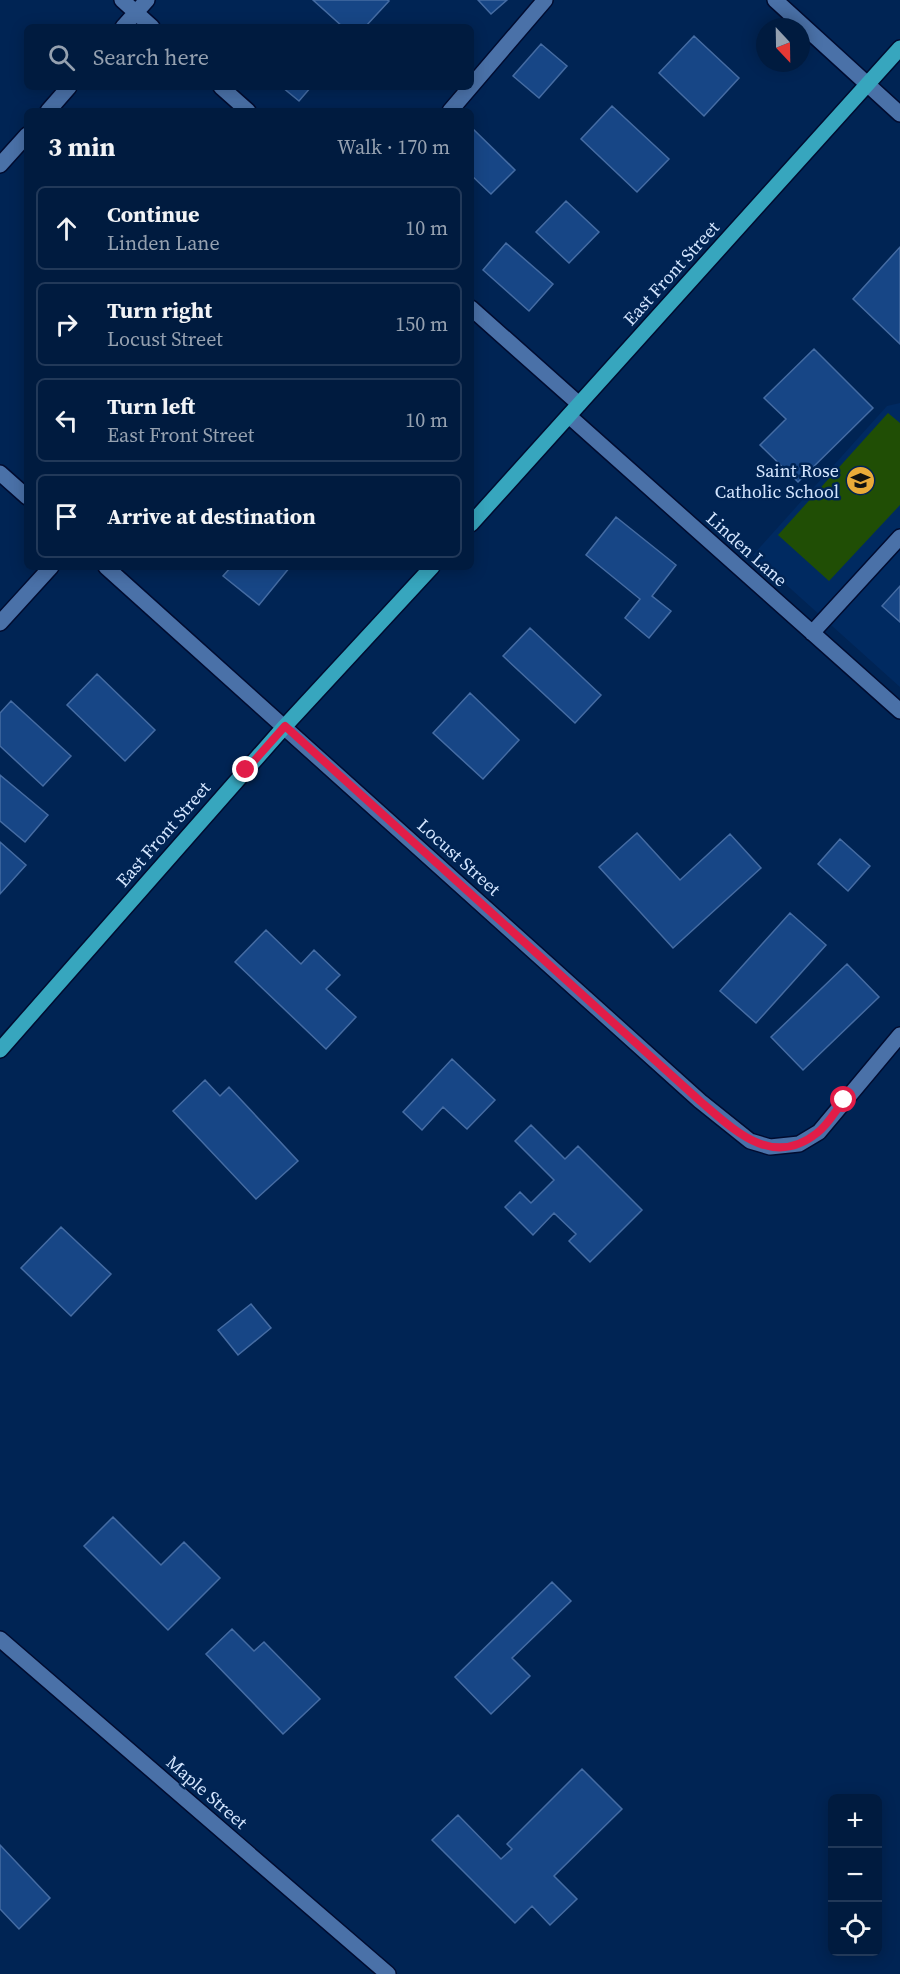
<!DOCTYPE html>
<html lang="en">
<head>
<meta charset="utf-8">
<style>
	:root { --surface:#001b3f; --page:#0a2446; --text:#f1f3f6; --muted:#95a1b0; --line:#223959 }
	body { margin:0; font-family:"Source Serif 4",serif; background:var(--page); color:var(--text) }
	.controls { position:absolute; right:18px; bottom:18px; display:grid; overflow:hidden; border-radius:9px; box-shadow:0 3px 15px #0003 }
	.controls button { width:54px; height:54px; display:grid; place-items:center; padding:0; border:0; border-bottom:2px solid var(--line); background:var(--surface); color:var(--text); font:30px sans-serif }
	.compass { position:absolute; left:756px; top:18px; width:54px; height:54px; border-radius:50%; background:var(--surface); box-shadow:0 3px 15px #0003; rotate:158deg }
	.stop { position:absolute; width:18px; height:18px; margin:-14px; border:4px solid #e11d48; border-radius:50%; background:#fff }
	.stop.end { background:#e11d48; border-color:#fff; box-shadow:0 2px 6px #0008 }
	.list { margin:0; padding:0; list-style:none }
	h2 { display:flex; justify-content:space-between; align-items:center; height:78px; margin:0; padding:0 24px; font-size:26px }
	h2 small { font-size:20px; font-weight:400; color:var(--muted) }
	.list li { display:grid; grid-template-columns:39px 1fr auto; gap:18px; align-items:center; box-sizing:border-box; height:84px; margin:0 12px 12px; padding:0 12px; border:2px solid var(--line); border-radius:9px }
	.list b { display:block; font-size:22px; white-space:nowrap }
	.list p { margin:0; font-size:20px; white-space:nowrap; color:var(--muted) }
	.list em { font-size:20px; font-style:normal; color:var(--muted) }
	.icon { flex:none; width:33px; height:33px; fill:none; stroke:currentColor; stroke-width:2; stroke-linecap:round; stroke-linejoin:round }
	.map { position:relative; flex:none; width:900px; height:1974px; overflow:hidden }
	.search { position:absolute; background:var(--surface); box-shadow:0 3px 15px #0003; left:24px; top:24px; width:450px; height:66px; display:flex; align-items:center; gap:15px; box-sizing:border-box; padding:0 21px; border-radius:9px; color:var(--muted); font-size:22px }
	.panel { position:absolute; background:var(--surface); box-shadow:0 3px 15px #0003; left:24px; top:108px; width:450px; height:462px; border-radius:9px }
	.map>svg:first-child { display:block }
	.built { fill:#002a61 }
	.green { fill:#204e05 }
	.building { fill:#174686; stroke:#456ca3; stroke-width:1.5 }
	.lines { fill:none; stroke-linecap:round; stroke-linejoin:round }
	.minor-casing { stroke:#000c30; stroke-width:18 }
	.major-casing { stroke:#000c30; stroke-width:18 }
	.minor { stroke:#4a71a8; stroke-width:15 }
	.major { stroke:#37a6be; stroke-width:15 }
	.route { stroke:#e11d48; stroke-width:8 }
	.labels { text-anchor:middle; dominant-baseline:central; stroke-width:5; stroke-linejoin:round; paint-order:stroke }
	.street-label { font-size:18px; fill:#d3e5fe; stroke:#002454 }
	.poi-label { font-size:18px; fill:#d3e5fe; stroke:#002454; text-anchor:end }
</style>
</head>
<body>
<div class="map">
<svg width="900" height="1974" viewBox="0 0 900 1974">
	<rect width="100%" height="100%" fill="#002454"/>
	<!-- built -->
	<path class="built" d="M900 403V687L753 555 887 406Z"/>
	<!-- green -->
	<path class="green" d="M888 413 900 423V505L829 581 778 535Z"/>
	<!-- building -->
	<path class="building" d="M313 0H387L389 1 365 27H343Z
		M478 0H507L491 14Z
		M694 36 739 78 704 116 659 73Z
		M541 44 567 66 539 98 513 76Z
		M282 87H311L299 101Z
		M612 106 669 159 637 192 581 139Z
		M471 127 515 170 491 194 471 175Z
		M566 201 599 232 569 263 536 232Z
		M506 243 553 284 529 311 483 270Z
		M900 247V344L853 299Z
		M814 349 873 408 798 482 760 445 786 419 764 398Z
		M616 517 676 565 652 596 671 611 649 638 625 618 640 599 586 555Z
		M231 567H290L259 605 223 576Z
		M900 586V622L882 606Z
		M530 628 601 695 575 723 503 656Z
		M97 674 155 730 125 761 67 705Z
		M470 693 519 740 483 779 433 733Z
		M11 701 71 756 43 786 0 746V713Z
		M0 775 48 815 25 842 0 821Z
		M637 833 680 880 730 834 761 868 673 948 599 867Z
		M840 839 870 866 848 891 818 864Z
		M0 842 26 865 0 894Z
		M790 913 826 945 756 1023 720 991Z
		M266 930 301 964 314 950 340 975 326 989 356 1017 326 1049 235 962Z
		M847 964 879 997 803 1070 771 1037Z
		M452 1059 495 1100 467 1129 443 1107 422 1130 403 1112Z
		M205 1080 220 1096 229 1087 298 1161 256 1199 173 1111Z
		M531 1125 565 1159 578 1146 642 1210 590 1262 569 1241 576 1234 554 1213 533 1235 505 1207 520 1192 531 1203 554 1180 515 1141Z
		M61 1227 111 1274 71 1316 21 1268Z
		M251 1304 271 1328 238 1355 218 1330Z
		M113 1517 161 1565 184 1542 220 1578 168 1630 84 1546Z
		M552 1582 571 1601 512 1658 530 1676 491 1714 455 1677Z
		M232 1629 254 1651 264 1642 320 1699 283 1734 206 1654Z
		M582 1769 622 1809 554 1876 577 1899 550 1925 532 1906 515 1923 432 1840 458 1815 501 1859 512 1849 507 1844Z
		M0 1845 50 1898 19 1929 0 1909Z"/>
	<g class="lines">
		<defs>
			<path id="minor" d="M122 0 152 27
				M775 0 900 114
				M123 27 147 0
				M221 87 248 111
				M48 111 69 87
				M450 111 545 0
				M0 165 27 135
				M471 308 579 404
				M569 416 900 711
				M0 473 27 497
				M106 567 700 1101 750 1141 770 1147 799 1144 819 1132 900 1035
				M0 623 51 567
				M812 633 900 537
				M0 1639 388 1974"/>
			<path id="major" d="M471 524 900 48
				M0 1050 285 726 432 567"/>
		</defs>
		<!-- minor casing -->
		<use href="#minor" class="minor-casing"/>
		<!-- major casing -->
		<use href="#major" class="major-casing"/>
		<!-- minor -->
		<use href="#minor" class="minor"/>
		<!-- major -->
		<use href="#major" class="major"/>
	</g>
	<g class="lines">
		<!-- route -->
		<path class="route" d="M246 770 285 726 700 1101C734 1130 772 1169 817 1133 828 1125 836 1110 844 1100"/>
	</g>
	<!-- icons -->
	<defs>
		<symbol id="school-disc" viewBox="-11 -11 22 22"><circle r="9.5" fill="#eaaa39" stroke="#002454"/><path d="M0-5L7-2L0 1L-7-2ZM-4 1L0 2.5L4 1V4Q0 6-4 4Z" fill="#111"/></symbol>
	</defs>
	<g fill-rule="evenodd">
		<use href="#school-disc" x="844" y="464" width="33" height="33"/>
	</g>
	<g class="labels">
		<!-- street labels -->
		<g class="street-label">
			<text transform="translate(671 273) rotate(-48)">East Front Street</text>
			<text transform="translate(747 549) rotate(42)">Linden Lane</text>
			<text transform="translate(163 834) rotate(-49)">East Front Street</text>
			<text transform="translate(459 857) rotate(42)">Locust Street</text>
			<text transform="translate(207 1792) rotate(41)">Maple Street</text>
		</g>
		<!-- poi labels -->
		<g class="poi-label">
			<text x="839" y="470">Saint Rose<tspan x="839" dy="21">Catholic School</tspan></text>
		</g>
	</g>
</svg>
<div class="controls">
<button>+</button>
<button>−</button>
<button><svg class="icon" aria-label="locate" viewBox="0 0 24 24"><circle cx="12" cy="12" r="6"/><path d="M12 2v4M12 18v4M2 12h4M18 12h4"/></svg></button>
</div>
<svg class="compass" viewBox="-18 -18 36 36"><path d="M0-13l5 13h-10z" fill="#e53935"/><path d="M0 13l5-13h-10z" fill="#95a1b0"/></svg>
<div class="stop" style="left:844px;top:1100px"></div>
<div class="stop end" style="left:246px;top:770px"></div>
<div class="search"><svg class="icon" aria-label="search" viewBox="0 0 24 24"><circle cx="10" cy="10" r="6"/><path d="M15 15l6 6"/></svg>Search here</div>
<section class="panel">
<h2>3 min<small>Walk · 170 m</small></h2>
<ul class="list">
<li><svg class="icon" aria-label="ahead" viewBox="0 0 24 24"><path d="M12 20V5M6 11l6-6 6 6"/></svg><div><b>Continue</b><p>Linden Lane</p></div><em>10 m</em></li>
<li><svg class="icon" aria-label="right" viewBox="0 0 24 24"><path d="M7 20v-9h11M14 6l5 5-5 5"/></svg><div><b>Turn right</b><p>Locust Street</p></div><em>150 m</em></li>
<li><svg class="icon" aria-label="left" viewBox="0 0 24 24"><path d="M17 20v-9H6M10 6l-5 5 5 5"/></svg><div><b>Turn left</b><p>East Front Street</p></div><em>10 m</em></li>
<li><svg class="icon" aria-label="arrive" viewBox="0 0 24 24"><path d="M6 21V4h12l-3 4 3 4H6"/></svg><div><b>Arrive at destination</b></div></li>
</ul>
</section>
</div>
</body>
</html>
